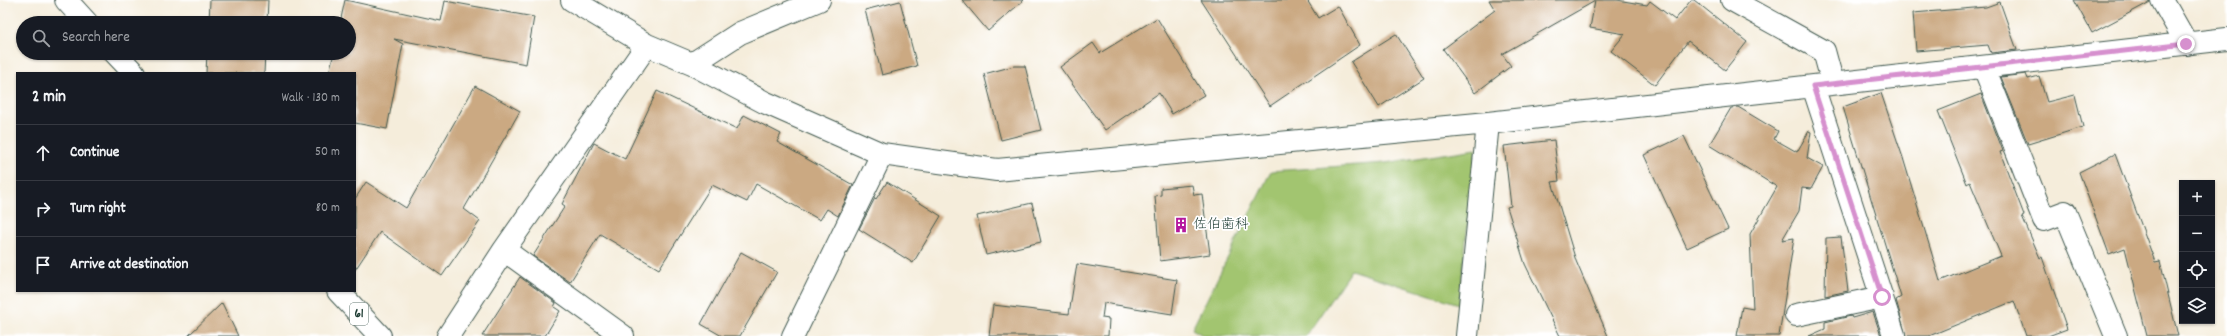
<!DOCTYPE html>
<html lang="en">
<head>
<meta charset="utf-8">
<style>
	:root { --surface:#171b24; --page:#242831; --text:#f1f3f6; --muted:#9ea1a6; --line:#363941 }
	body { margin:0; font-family:Dekko,"Klee One",sans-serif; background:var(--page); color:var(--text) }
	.controls { position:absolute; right:12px; bottom:12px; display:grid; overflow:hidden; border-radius:0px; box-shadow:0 1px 3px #0004 }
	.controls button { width:36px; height:36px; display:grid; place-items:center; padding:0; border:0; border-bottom:1px solid var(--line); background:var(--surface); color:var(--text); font:20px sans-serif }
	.stop { position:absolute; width:12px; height:12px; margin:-9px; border:3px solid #d690ce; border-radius:50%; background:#fff }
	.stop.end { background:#d690ce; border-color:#fff; box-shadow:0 1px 4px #0008 }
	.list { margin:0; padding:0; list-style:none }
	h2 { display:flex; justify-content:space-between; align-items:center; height:52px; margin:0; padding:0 16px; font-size:17px }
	h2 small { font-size:13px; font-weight:400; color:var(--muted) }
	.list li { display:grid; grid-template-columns:26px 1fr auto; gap:12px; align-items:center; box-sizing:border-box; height:56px; padding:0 16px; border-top:1px solid var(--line) }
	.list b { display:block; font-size:15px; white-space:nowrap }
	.list em { font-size:13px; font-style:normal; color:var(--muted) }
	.icon { flex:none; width:22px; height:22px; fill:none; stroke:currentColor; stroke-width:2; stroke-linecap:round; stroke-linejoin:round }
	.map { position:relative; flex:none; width:2227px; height:336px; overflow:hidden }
	.search { position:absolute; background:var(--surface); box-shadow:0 1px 3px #0004; left:16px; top:16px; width:340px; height:44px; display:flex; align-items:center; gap:10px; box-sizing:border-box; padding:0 14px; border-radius:22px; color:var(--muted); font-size:15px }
	.panel { position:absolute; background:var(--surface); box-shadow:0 1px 3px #0004; left:16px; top:72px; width:340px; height:220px; border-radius:0px }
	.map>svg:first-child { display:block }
	.green { fill:#a2c56f; stroke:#608152 }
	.building { fill:#cba982 }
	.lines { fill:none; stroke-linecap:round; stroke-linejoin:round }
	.minor-casing { stroke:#3f574d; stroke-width:24 }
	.major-casing { stroke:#3f574d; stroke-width:24 }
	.minor { stroke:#fff; stroke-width:22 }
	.major { stroke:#fff; stroke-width:22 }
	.route { stroke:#d690ce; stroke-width:5 }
	.labels { text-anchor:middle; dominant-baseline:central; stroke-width:3.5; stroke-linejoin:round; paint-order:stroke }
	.shield { fill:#fff; stroke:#627771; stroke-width:1 }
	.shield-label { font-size:13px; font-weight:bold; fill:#1f3d34 }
	.poi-label { font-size:14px; fill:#1f3d34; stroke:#fff; text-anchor:start }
</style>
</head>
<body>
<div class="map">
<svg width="2227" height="336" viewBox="0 0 2227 336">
	<rect width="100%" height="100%" fill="#fff"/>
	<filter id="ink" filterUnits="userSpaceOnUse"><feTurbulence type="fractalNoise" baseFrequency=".025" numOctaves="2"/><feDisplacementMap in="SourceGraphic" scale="8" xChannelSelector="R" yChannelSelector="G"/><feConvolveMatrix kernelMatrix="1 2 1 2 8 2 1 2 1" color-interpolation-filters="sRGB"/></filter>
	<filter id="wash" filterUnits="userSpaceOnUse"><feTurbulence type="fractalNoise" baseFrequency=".012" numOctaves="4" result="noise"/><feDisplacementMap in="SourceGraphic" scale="16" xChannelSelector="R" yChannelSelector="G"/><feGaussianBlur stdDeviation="0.9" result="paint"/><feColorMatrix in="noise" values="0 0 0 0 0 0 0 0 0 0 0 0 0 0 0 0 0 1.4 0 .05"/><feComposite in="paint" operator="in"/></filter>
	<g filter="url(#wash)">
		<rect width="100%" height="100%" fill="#f5eddb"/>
		<!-- green -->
		<path class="green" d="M1476 149 1459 304 1351 270 1306 336H1204L1192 329 1271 171 1385 163Z"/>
		<g id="blocks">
			<!-- building -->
			<path class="building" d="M210 0H268L267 23H209Z
				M345 0 441 21 445 1 534 17 526 64 394 39 403 44 387 129 355 123V73H329L334 53H349V23H340Z
				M962 0H1024L988 31Z
				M1201 0H1307L1318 18 1338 6 1360 45 1270 106Z
				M1489 0H1617L1647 5 1650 1 1675 20 1691 0H1694L1747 42 1725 70 1688 41 1655 85 1611 51 1625 34 1590 28 1595 1 1502 54 1511 66 1475 93 1443 49 1495 10Z
				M2074 0H2150V2L2092 33Z
				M900 1 917 66 882 75 865 10Z
				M2000 2 2017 50 1991 53 1988 45 1916 51 1913 13 1986 7Z
				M1157 18 1204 95 1172 114 1159 93 1105 130 1060 67 1093 43 1100 53Z
				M1396 34 1424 78 1379 107 1351 62Z
				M207 53H265L264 73H206Z
				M1014 66H1025L1041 130 1001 140 984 74Z
				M2026 74 2028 79 2039 76 2047 102 2075 95 2083 127 2028 144 2001 77Z
				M475 86 520 111 464 209 480 221 442 276 380 232 355 270V199L366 182 406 208Z
				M657 91 737 129 744 115 781 134 777 142 853 185 838 216 827 209 820 220 756 184 747 202 712 185 659 269 600 234 570 282 533 256 565 206 562 204 594 143 625 159Z
				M1881 93 1903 158 1940 281 2001 256 1970 182 1967 184 1938 111 1981 94 2003 151 2000 152 2024 215 2022 216 2040 258 2042 257 2067 329 2048 336H2026L2014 301 1929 336H1906L1896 300 1901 297 1843 107Z
				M1738 107 1778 131 1774 139 1797 152 1809 131 1811 132 1807 158 1823 167 1811 189 1802 188 1799 211 1782 240 1794 238 1779 336H1737L1742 307 1753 309 1750 234 1777 187 1709 145 1731 108Z
				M1684 136 1728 229 1687 248 1644 155Z
				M1554 140 1559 181 1552 182 1576 261 1608 336H1560L1525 264 1507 207 1511 206 1504 146Z
				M2115 154 2155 262 2160 261 2178 336H2147L2125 248 2109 254 2079 172Z
				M887 182 941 216 913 263 859 229 875 198 876 199Z
				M1192 185 1194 195 1202 194 1210 254 1160 261 1155 196 1161 195V188Z
				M1032 203 1041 242 986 255 977 216Z
				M1841 237 1848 291 1825 296 1826 238Z
				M741 252 777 272 740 336H722L701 324Z
				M1077 264 1177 280 1172 314 1104 303 1102 318 1109 319 1108 336H989L993 305 1069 314Z
				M520 277 556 303 554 307 560 311 545 336H482Z
				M222 303 238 336H188Z
				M1873 312 1881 336H1809L1825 329V322L1851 316 1852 318Z"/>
		</g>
	</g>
	<g filter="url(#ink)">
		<use href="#blocks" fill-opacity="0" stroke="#3f574d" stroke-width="1"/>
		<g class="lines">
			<defs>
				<path id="minor" d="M572 0 647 45 692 64 764 102 882 154 997 170 1488 123 2227 39
					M1732 0 1824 51 1833 84
					M2162 0 2187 44
					M692 64 740 33 819 0
					M1984 67 2044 220 2065 212 2116 336
					M1813 86 1894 335
					M504 250 623 336
					M1796 315 1882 297
					M448 336 504 250 647 45
					M793 336 882 154
					M1467 336 1488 123"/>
				<path id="major" d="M66 0 87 23
					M115 53 134 73
					M338 291 380 336"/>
			</defs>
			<!-- minor casing -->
			<use href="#minor" class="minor-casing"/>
			<!-- major casing -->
			<use href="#major" class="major-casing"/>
			<!-- minor -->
			<use href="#minor" class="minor"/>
			<!-- major -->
			<use href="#major" class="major"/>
		</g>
	</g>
	<g class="lines" filter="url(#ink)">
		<!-- route -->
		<path class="route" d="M1882 297 1813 86 2186 44"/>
	</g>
	<!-- icons -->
	<defs>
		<symbol id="building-bare" viewBox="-9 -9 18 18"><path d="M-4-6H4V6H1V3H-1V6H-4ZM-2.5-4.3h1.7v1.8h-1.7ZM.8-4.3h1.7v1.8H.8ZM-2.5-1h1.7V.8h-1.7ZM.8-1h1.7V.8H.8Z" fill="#b5179e" stroke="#fff" stroke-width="2.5" paint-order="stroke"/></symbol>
	</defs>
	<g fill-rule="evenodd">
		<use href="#building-bare" x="1170" y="214" width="22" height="22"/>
	</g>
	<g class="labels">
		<!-- shield labels -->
		<rect class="shield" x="350" y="303" width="18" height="22" rx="3"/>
		<g class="shield-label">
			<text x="359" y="314">61</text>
		</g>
		<!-- poi labels -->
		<g class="poi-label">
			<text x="1193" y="225">佐伯歯科</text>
		</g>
	</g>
</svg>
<div class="controls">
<button>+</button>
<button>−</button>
<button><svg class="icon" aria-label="locate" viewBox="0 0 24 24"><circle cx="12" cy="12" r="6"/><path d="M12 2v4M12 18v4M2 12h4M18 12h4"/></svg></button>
<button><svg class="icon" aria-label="layers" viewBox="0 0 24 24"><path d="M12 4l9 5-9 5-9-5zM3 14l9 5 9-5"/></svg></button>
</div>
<div class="stop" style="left:1882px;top:297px"></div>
<div class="stop end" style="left:2186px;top:44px"></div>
<div class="search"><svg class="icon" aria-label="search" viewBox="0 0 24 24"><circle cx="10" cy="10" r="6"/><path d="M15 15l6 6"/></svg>Search here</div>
<section class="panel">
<h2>2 min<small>Walk · 130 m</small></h2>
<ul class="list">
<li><svg class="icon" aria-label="ahead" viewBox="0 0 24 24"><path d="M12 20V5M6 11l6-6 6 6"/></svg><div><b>Continue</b></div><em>50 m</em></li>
<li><svg class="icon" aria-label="right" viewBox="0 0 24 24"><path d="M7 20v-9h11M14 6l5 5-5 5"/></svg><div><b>Turn right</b></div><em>80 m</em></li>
<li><svg class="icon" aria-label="arrive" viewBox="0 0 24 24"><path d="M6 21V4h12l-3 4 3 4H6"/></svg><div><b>Arrive at destination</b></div></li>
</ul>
</section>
</div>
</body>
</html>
